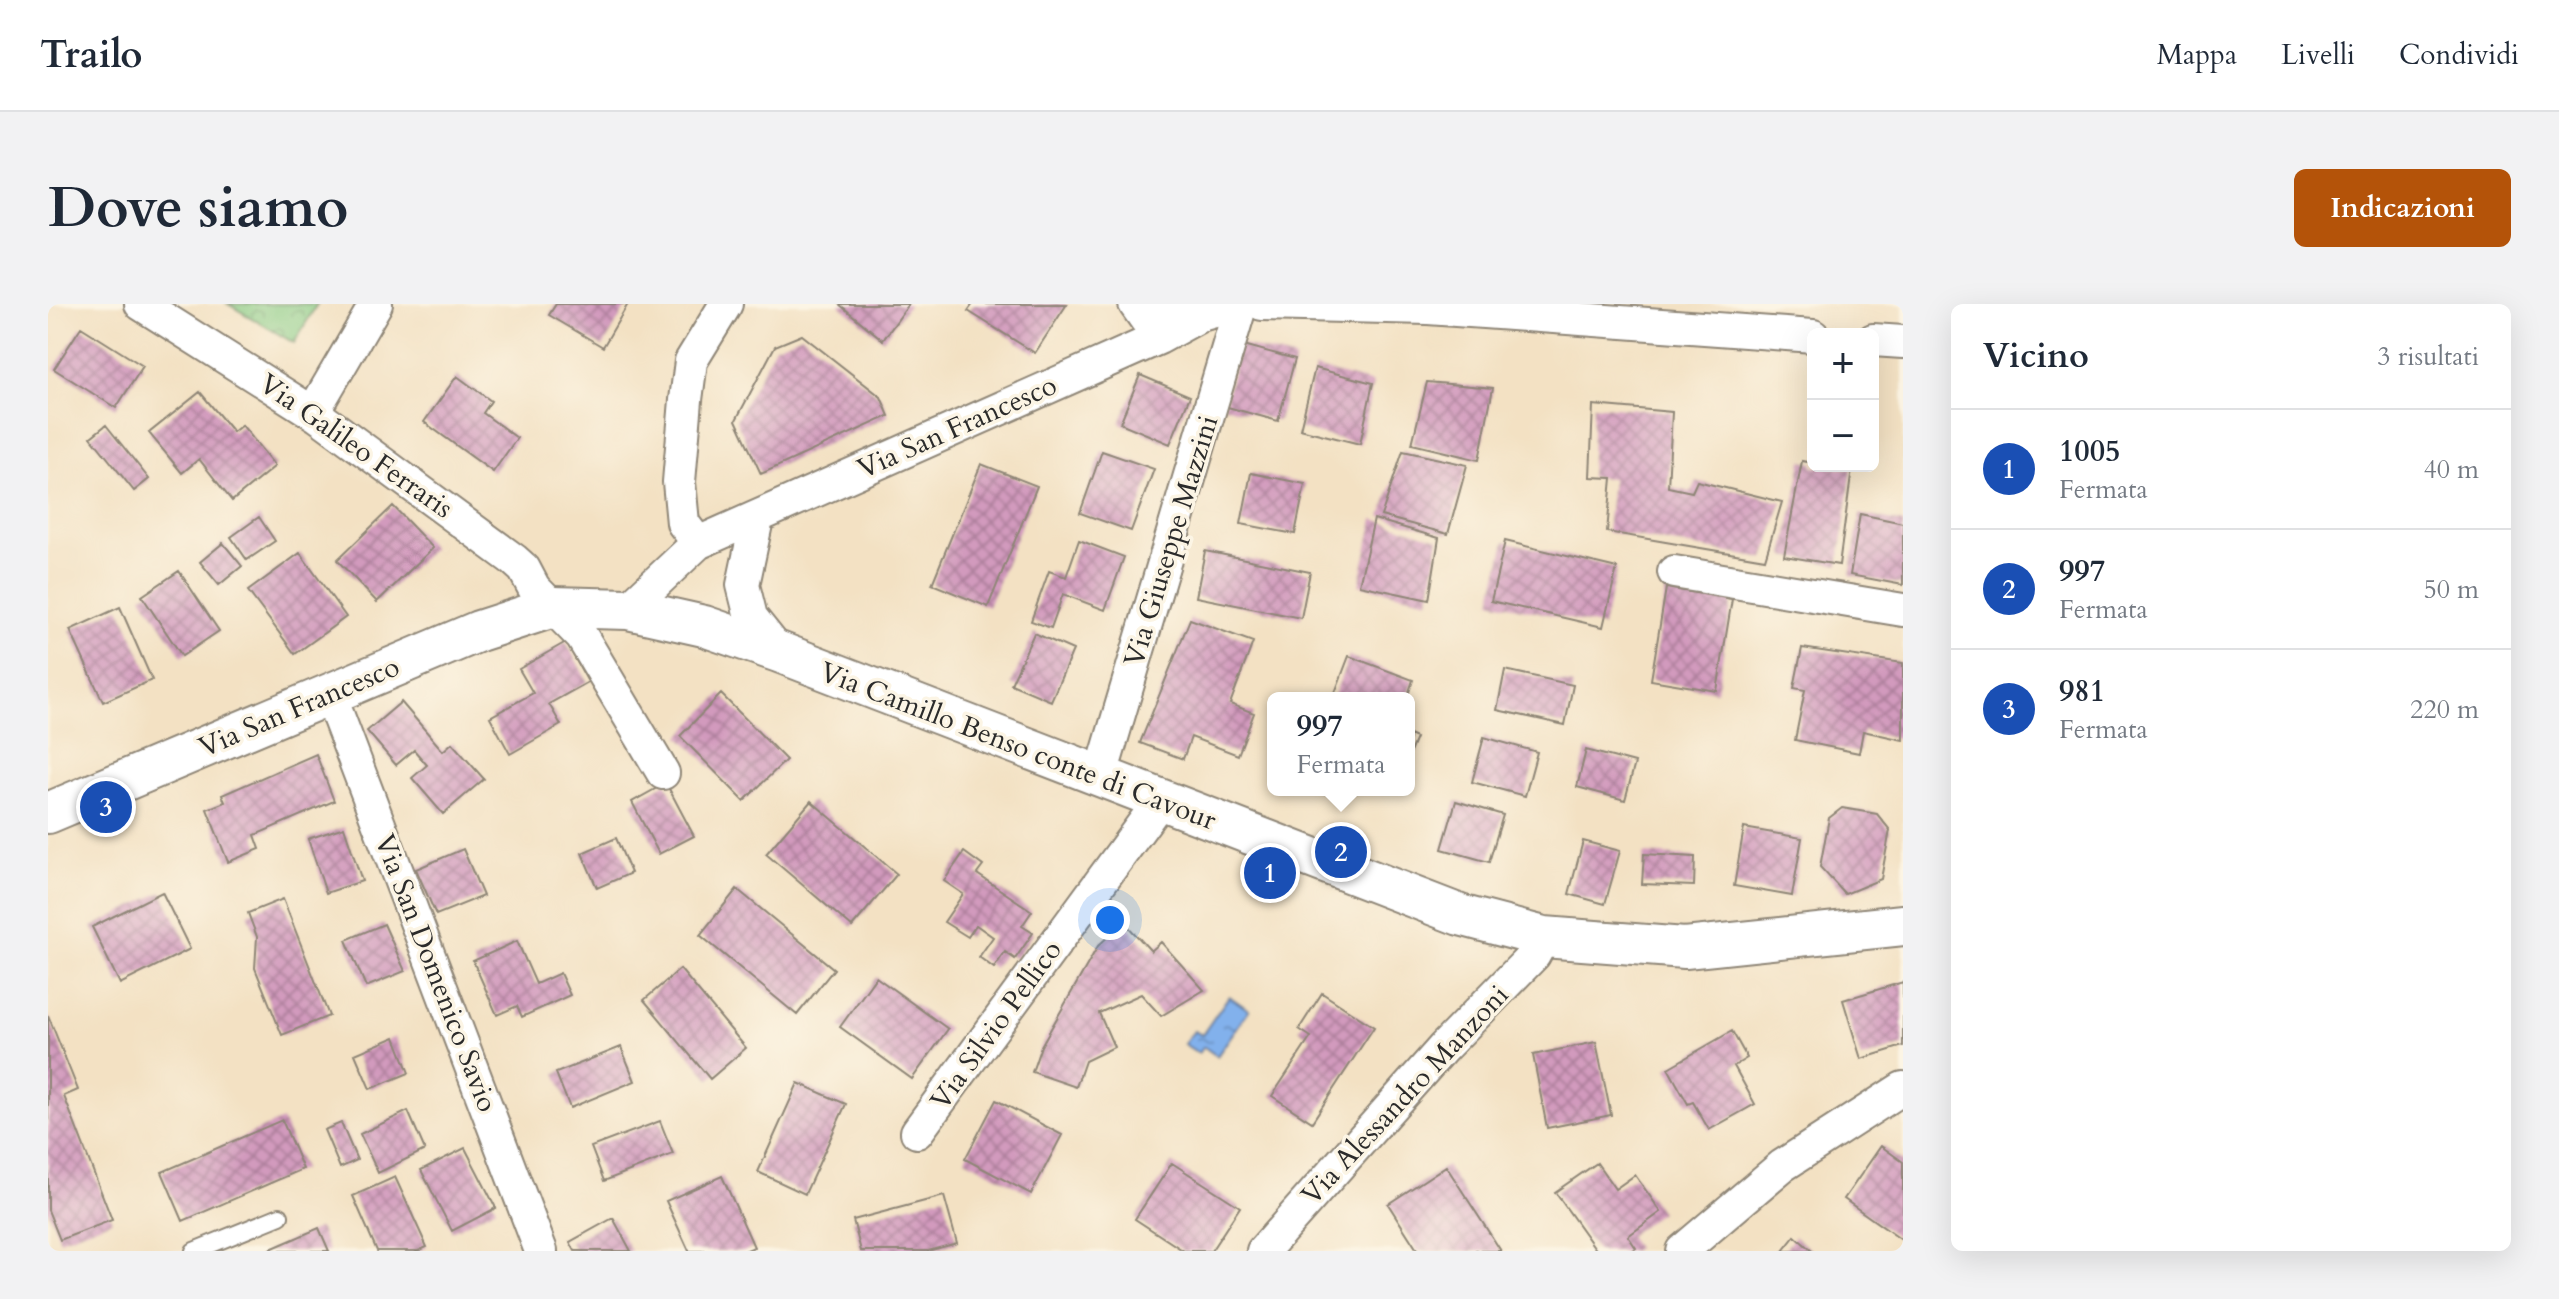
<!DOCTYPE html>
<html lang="it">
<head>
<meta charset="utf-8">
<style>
	:root { --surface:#fff; --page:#f2f2f3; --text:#1f2937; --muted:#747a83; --line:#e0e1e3; --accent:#b45309 }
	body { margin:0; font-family:Cardo,serif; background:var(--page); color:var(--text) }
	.controls { position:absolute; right:24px; top:24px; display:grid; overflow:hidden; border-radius:12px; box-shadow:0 8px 32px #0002 }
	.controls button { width:72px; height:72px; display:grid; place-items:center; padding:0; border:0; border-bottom:2px solid var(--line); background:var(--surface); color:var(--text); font:40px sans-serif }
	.you { position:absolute; left:1062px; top:616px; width:28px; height:28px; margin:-20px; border:6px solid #fff; border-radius:50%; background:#1a73e8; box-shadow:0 0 0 12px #1a73e833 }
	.badge { display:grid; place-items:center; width:52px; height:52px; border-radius:50%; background:var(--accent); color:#fff; font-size:26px; font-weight:700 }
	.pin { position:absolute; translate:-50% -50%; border:4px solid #fff; box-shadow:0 2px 8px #0006 }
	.popup { position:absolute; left:1219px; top:388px; width:148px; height:104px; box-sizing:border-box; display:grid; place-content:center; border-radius:12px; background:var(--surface); filter:drop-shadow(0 2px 6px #0005); font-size:26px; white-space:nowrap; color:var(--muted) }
	.popup b { font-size:30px; color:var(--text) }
	.popup::after { content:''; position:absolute; left:50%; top:100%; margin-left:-16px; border:16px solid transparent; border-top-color:var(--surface) }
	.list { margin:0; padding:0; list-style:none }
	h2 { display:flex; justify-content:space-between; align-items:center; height:104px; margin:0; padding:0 32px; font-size:34px }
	h2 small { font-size:26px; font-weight:400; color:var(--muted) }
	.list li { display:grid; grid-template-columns:52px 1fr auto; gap:24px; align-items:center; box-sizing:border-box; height:120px; padding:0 32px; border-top:2px solid var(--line) }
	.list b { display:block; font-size:30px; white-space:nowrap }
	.list p { margin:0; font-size:26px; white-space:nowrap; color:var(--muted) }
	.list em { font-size:26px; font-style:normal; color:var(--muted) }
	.map { position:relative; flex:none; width:1855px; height:947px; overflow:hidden; border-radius:12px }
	header { display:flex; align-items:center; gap:48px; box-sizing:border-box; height:112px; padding:0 40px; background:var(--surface); border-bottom:2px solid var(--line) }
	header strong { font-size:38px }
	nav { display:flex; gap:44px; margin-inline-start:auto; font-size:28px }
	.intro { display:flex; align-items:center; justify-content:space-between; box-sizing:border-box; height:192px; padding:0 48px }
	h1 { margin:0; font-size:56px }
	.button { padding:20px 36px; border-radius:12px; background:var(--accent); color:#fff; font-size:28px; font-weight:700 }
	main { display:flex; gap:48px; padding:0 48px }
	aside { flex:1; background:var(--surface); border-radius:12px; box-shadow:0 8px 32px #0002 }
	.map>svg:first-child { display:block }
	.park { fill:url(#park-crowns); stroke:#5a7a57; stroke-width:2 }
	.water { fill:url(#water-ripples); stroke:#566e8c; stroke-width:2 }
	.building { fill:url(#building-cross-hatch) }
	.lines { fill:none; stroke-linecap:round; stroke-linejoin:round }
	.service-casing { stroke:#8f8677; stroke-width:20 }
	.minor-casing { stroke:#8f8677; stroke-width:36 }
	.tertiary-casing { stroke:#8f8677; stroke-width:44 }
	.service { stroke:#fff; stroke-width:16 }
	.minor { stroke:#fff; stroke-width:32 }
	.tertiary { stroke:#fff; stroke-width:40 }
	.labels { text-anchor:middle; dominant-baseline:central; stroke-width:7; stroke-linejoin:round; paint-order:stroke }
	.street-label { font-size:28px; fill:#2b2b2b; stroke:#fcf5e5 }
</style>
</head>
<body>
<header>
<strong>Trailo</strong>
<nav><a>Mappa</a><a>Livelli</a><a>Condividi</a></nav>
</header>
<div class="intro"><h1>Dove siamo</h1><a class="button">Indicazioni</a></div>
<main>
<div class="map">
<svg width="1855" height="947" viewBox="0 0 1855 947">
	<defs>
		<pattern id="park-crowns" width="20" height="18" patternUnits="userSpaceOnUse" patternTransform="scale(2)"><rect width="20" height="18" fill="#88ca83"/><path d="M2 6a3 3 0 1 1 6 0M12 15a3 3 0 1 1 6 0" fill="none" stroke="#6fa46b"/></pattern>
		<pattern id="water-ripples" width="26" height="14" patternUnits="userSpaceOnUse" patternTransform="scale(2)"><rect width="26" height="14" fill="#82b1ec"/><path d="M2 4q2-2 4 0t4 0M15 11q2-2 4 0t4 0" fill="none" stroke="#6b90bf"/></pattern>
		<pattern id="building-cross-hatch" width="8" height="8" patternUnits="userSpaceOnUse" patternTransform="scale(2)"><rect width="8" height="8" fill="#d29abd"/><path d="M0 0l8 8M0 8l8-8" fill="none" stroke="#ab7e9a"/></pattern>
	</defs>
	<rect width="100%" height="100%" fill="#fcf5e5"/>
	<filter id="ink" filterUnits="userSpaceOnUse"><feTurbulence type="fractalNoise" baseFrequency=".0125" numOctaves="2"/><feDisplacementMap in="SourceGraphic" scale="16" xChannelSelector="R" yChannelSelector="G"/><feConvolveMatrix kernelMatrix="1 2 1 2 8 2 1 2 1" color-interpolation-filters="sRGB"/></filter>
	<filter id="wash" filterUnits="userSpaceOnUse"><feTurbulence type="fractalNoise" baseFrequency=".006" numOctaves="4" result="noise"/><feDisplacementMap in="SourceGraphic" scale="32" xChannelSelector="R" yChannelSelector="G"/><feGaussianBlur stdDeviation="1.8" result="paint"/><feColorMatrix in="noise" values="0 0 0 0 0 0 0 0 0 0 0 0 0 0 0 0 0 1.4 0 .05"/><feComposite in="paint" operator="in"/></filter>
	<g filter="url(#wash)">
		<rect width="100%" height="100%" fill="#f3e1c3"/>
		<!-- park -->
		<path class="park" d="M180 0H269L246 39Z"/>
		<!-- water -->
		<path class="water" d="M1181 692 1201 706 1169 752 1156 743 1150 749 1136 740 1146 727 1154 731Z"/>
		<g id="blocks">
			<!-- building -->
			<path class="building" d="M508 0H580L555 43 501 11Z
				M791 0H861L835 36Z
				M925 0H1019L987 49 920 7Z
				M33 23 95 62 68 104 6 65Z
				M754 31 833 93 841 112 713 170 688 116 727 42Z
				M1192 40 1247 55 1230 117 1176 102Z
				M1267 64 1325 79 1312 140 1252 125Z
				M1092 71 1142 92 1122 140 1072 119Z
				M409 72 443 97 435 109 469 134 445 168 376 118Z
				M1379 78 1445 84 1431 156 1364 140Z
				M152 88 185 128 194 121 227 162 184 197 151 155 134 169 101 129Z
				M1545 101 1624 108 1620 183 1644 188 1649 177 1734 198 1717 255 1559 228 1564 174 1542 173Z
				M58 121 101 175 86 187 43 133Z
				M1054 147 1106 165 1083 227 1032 209Z
				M1355 147 1419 161 1400 230 1333 212Z
				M1754 157 1765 159V162L1804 165 1791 261 1736 252Z
				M933 160 989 182 940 303 884 280Z
				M1203 169 1257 180 1247 230 1193 220Z
				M345 202 385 244 329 298 289 256Z
				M1812 210 1855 219V281L1802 271Z
				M211 213 227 237 199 256 183 233Z
				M1326 215 1391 234 1381 296 1311 281Z
				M1031 236 1076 253 1057 306 1015 290 1003 324 983 317 1001 267 1018 273Z
				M1457 237 1569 264 1555 323 1443 297Z
				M175 239 194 262 171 281 152 258Z
				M1157 247 1262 268 1253 314 1148 293Z
				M252 249 298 313 247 350 200 287Z
				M131 267 171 327 134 352 94 292Z
				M1618 284 1684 295 1669 387 1603 376Z
				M72 303 104 376 55 398 22 326Z
				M1142 315 1205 338 1182 400 1206 409 1190 451 1143 433 1135 455 1092 439Z
				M986 329 1025 346 1003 397 963 380Z
				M518 338 540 378 501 400 513 421 462 450 442 413 485 389 471 365Z
				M1754 344 1855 359V436L1815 427 1811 449 1747 436 1757 386 1746 384Z
				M1301 352 1365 376 1359 394H1285Z
				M1457 366 1525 381 1517 421 1449 406Z
				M673 390 738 456 696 497 632 432Z
				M353 398 395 447 404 439 436 475 395 510 364 474 379 461 366 446 348 461 319 427Z
				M1361 431 1368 434 1361 451Z
				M1436 433 1489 448 1477 492 1424 478Z
				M1538 446 1587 459 1577 496 1529 483Z
				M268 450 286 497 207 531 212 545 180 558 159 505 177 498 174 491Z
				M618 479 646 532 611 550 584 498Z
				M763 497 849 570 804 623 718 550Z
				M1408 497 1455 511 1441 558 1394 545Z
				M1794 504 1829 510 1842 526 1833 575 1797 590 1772 563 1781 514Z
				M296 523 314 577 278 589 260 535Z
				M1696 524 1754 534 1744 592 1686 582Z
				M568 534 583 569 549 584 534 549Z
				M1535 537 1572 547 1557 600 1521 590Z
				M415 545 435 592 388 611 368 565Z
				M916 548 935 562 929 570 984 607 974 622 985 629 967 655 957 648 946 664 931 653 945 633 928 621 920 633 896 618 915 590 896 577Z
				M1596 550 1647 553 1646 582 1594 580Z
				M689 585 786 665 749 711 652 631Z
				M114 588 142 645 72 680 44 623Z
				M235 595 281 712 234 731 207 664 209 633 200 609Z
				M1076 618 1103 647 1113 638 1156 686 1113 712 1093 690 1051 709 1066 743 1037 757 1028 783 984 768 993 742 1050 642Z
				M336 620 357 667 318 683 298 636Z
				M469 637 488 680 512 669 522 691 474 713 469 702 449 711 425 657Z
				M632 665 698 744 662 775 596 696Z
				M828 673 900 725 864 775 792 723Z
				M1855 678V742L1813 755 1795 696Z
				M1274 689 1326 723 1264 818 1224 792 1263 733 1251 725Z
				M0 711 30 786 16 792 64 916 12 936 0 906Z
				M1684 727 1699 754 1686 762 1707 800 1661 826 1645 798 1640 800 1620 764Z
				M347 733 361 769 322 785 307 750Z
				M1548 738 1563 811 1499 824 1485 751Z
				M573 743 587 777 522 804 508 769Z
				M750 779 798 800 757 890 710 868Z
				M948 796 1014 831 983 890 917 855Z
				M360 807 377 846 330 869 312 830Z
				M234 816 255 865 135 917 114 868Z
				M612 817 625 850 556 877 543 843Z
				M293 819 309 856 292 864 276 826Z
				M1833 842 1855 858V937L1796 895Z
				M417 844 448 904 404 927 373 866Z
				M1124 859 1192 903 1163 947H1136L1087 915Z
				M1549 859 1567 885 1587 871 1613 908 1580 932 1588 944 1584 947H1549L1507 888Z
				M1398 862 1453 947H1370L1340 900Z
				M674 872 706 943 697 947H641L618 897Z
				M347 873 379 943 370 947H329L305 892Z
				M896 892 909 939 880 947H813L805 916Z
				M565 914 583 947H527L522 938Z
				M271 924 281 947H218Z
				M1747 932 1764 947H1735Z"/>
		</g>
	</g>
	<g filter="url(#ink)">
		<use href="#blocks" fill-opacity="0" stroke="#8f8677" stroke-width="2"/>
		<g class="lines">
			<defs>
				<path id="service" d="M146 947 232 912"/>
				<path id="minor" d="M93 0 270 112 466 256 476 265 486 284 534 333 615 469
					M1087 0 1111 34
					M1113 0 1153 11
					M1214 0 1380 4 1765 32
					M1825 36 1855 38
					M265 108 328 0
					M709 215 695 281 703 313 731 348
					M650 239 635 219 631 178 638 96 643 57 678 0
					M1626 268 1855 306
					M580 305 650 239 1111 34 1153 11 1191 0
					M282 391 493 947
					M1052 474 1193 0
					M869 828 1112 497
					M1215 947 1396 743 1486 651 1496 633
					M1634 947 1734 862 1855 784"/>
				<path id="tertiary" d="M0 509 431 327 505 303 580 305 656 322 731 348 1412 611 1496 633 1637 644 1855 621"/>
			</defs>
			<!-- service casing -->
			<use href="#service" class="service-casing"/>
			<!-- minor casing -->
			<use href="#minor" class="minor-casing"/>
			<!-- tertiary casing -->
			<use href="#tertiary" class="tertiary-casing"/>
			<!-- service -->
			<use href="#service" class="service"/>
			<!-- minor -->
			<use href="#minor" class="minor"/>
			<!-- tertiary -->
			<use href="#tertiary" class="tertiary"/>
		</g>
	</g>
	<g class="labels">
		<!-- street labels -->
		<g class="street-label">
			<text transform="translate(909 123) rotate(-24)">Via San Francesco</text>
			<text transform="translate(308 142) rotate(35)">Via Galileo Ferraris</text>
			<text transform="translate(1123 237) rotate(-73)">Via Giuseppe Mazzini</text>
			<text transform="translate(251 403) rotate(-23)">Via San Francesco</text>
			<text transform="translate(970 442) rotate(21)">Via Camillo Benso conte di Cavour</text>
			<text transform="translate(388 669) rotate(69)">Via San Domenico Savio</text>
			<text transform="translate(948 721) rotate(-54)">Via Silvio Pellico</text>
			<text transform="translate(1357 791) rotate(-47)">Via Alessandro Manzoni</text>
		</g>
	</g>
</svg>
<div class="controls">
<button>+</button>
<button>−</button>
</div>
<div class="you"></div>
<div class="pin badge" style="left:1222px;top:569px;background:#1a4fb4">1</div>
<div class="pin badge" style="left:1293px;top:548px;background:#1a4fb4">2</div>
<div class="popup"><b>997</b>Fermata</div>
<div class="pin badge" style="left:58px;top:503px;background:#1a4fb4">3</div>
</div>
<aside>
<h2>Vicino<small>3 risultati</small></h2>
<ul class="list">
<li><span class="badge" style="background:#1a4fb4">1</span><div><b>1005</b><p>Fermata</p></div><em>40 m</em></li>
<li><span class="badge" style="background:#1a4fb4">2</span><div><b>997</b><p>Fermata</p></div><em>50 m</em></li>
<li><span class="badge" style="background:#1a4fb4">3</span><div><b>981</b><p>Fermata</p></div><em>220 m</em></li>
</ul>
</aside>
</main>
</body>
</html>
